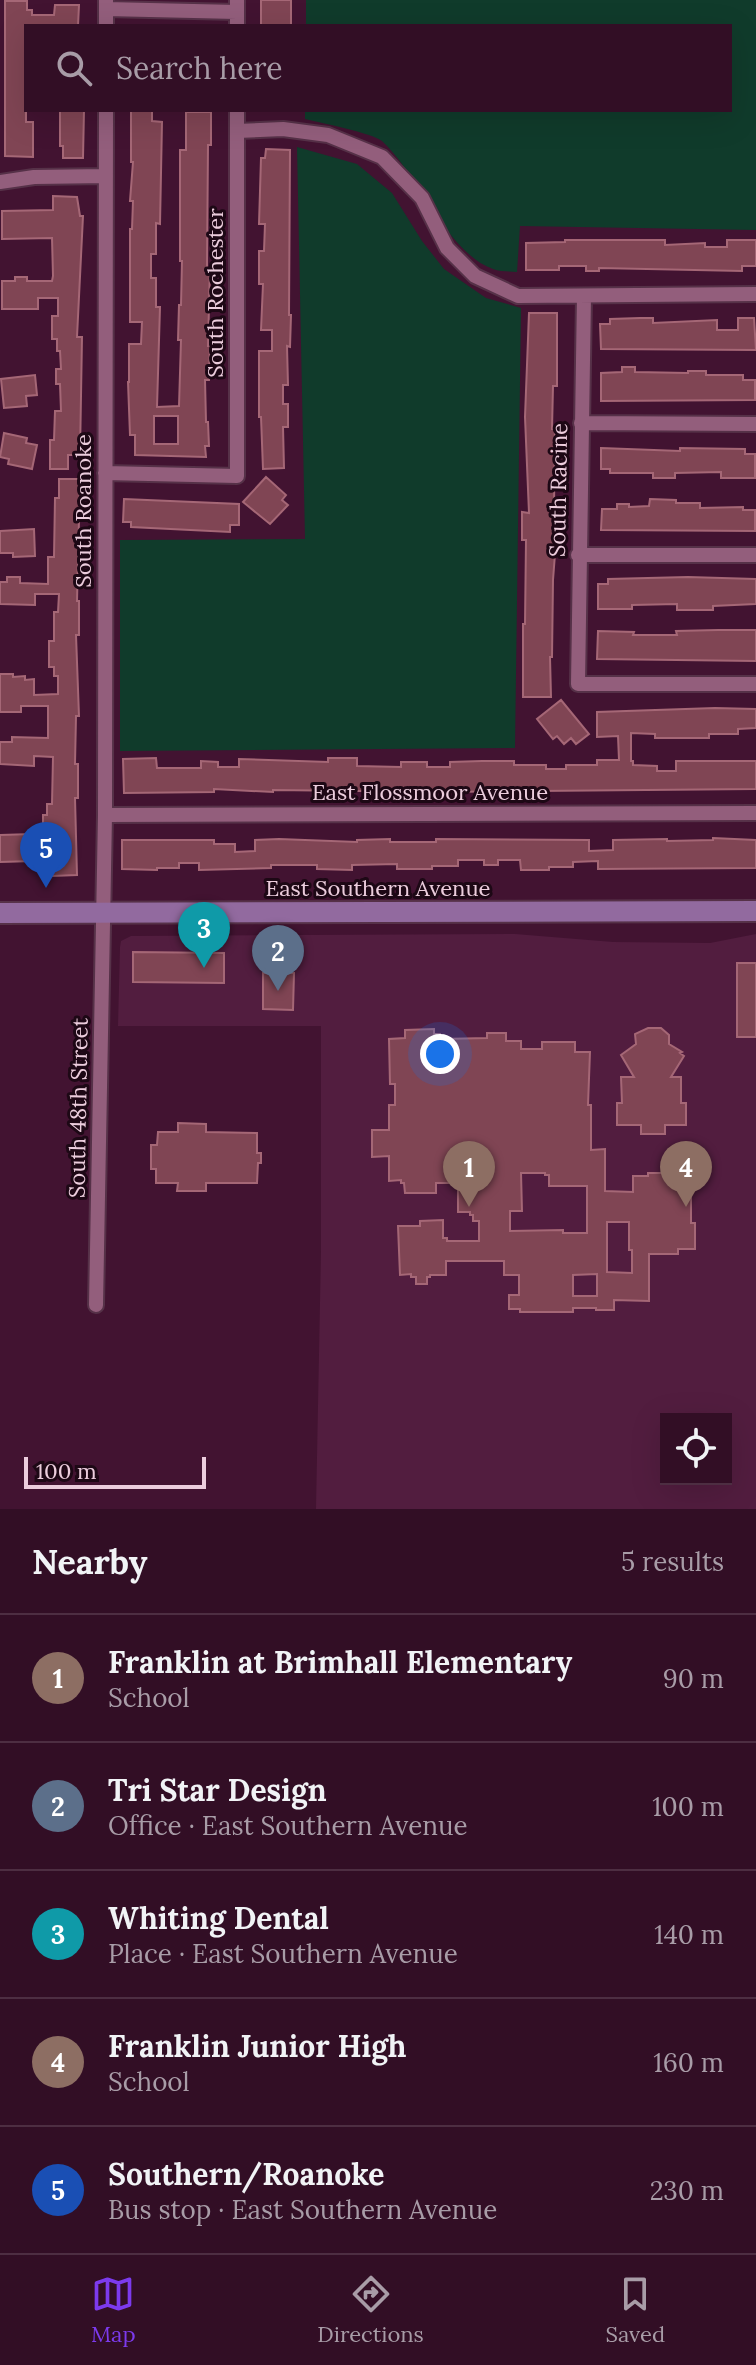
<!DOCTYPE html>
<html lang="en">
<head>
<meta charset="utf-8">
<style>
	:root { --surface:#320e25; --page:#3a172d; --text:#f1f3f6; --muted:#a89ca7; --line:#4d2e42; --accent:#7c3aed }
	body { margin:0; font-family:Lora,serif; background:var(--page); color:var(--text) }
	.controls { position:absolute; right:24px; bottom:24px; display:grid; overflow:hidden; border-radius:0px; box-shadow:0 8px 32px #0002 }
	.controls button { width:72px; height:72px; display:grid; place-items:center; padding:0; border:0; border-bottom:2px solid var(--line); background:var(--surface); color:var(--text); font:40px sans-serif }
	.scale { position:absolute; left:24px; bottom:20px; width:182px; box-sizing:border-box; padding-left:8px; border:4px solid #eccddd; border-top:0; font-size:22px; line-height:28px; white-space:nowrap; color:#eccddd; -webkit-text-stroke:6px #1d0815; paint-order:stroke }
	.you { position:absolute; left:440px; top:1054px; width:28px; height:28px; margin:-20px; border:6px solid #fff; border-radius:50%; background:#1a73e8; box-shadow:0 0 0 12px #1a73e833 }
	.badge { display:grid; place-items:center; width:52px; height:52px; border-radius:50%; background:var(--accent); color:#fff; font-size:26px; font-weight:700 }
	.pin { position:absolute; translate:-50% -66px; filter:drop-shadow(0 2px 4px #0008) }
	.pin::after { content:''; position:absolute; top:42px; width:28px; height:24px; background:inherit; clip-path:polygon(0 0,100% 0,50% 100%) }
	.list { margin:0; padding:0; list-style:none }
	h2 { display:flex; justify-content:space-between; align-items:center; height:104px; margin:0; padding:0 32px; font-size:34px }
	h2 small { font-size:26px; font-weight:400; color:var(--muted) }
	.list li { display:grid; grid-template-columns:52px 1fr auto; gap:24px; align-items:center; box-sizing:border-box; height:128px; padding:0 32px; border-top:2px solid var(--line) }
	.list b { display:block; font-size:30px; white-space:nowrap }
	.list p { margin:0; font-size:26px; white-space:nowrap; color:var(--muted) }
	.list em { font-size:26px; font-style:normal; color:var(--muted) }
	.icon { flex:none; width:44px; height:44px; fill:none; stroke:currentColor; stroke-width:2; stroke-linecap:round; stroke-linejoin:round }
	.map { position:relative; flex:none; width:756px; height:1509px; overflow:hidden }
	.search { position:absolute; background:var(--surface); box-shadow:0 8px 32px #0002; left:24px; right:24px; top:24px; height:88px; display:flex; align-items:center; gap:20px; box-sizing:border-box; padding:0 28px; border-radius:0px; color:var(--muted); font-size:30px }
	.sheet { height:744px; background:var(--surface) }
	nav { display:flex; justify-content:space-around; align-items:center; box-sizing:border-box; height:112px; border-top:2px solid var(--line); background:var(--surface); font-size:22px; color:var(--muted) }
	nav a { display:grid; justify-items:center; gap:4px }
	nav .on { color:var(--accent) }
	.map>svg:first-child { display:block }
	.built { fill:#521d3f; fill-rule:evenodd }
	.green { fill:#103b2b }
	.building { fill:#804554; stroke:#a56776; stroke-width:2; fill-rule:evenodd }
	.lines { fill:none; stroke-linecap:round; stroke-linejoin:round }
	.street-casing { stroke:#563148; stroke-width:18 }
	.secondary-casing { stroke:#563148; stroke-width:24 }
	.street { stroke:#935e7c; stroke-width:14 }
	.secondary { stroke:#926a9f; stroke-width:20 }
	.labels { text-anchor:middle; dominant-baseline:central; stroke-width:6; stroke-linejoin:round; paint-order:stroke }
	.street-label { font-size:22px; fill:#eccddd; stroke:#1d0815 }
</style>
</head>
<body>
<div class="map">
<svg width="756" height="1509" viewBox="0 0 756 1509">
	<rect width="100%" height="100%" fill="#421331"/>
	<!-- built -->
	<path class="built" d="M515 934 613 942 710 943 756 934V1509H316L321 1251V1026H118L120 947 121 941 131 936ZM666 1419H726V1479H666Z"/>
	<!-- green -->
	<path class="green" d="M306 0H756V230L520 226 517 272C510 271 500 272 493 269 447 253 418 174 382 141 372 133 321 123 305 119V110H730V26H306Z
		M297 147 357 164 392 193 422 241 444 269 486 298 521 308 515 748 120 751V540L305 539Z"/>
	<!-- building -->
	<path class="building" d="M261 0H291V26H261Z
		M5 1H27V10H32V15H54L55 5H79L78 26H26V122H33V157L5 156Z
		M60 110H84L83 158H63V146H60Z
		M131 111H152V121L162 122 160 224 156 223V254H151V278H156V307H160L157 407 179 406 181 340H178L179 305H181L182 261H180V150H186V112H211V145H208L207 268H210L208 346H210L209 380H205L206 422H208L209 446H205L206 457 135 455V435H130L128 382H129V344H141L142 322H130V229H132L133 201H130L133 162H131ZM154 416H178V444H154Z
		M266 149 290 150 289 315H291L290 347 287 346 288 385H283V404H288V427H283L284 468 263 469 261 417H259V351H272V330H261L263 284H259V251H264L265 224H259L261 158H265Z
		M53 196 77 197 80 216H83L77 337H82L80 455H68V469H50V440H54L55 411H61L60 384H56V369H61L60 351H57V339H52V316H58V298H38V309H2V281H15V277H27V281H52L53 276 52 238 2 239V211L53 210Z
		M565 240H665V245L705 243V247H727V240H756V266H742V271L599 268V271H586V266H559V270H526V243L565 242Z
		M529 313H557V386H553L552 429H555L554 506 557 507 556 541 553 580 552 657H550L551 697H523V624H525L526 540H522V512L529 513 525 417Z
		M640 318H653V323L717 320V330H738V318H754L756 350 601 349 600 324H610V319Z
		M622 367H635V372L688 373V371H706V375H743V380H755V400L601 401V373L622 372Z
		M35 375 37 395 26 396 27 406 4 408 1 379Z
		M4 433 27 438 26 443 37 445 32 469 8 464 9 459 0 457Z
		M601 448 680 451V448L745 449V454H755V478H721V472L675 473V478H653V473H610V469H601Z
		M266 477 286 495 282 500 288 505 270 524 243 502Z
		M59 479H80L77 601H79V635H76L79 716H76L75 764H78V798H75L77 875 52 876 51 838H43V815H47V804H52L53 757 34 756V766L0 764V742H12V737L48 738V706H21V712H0V674H13V677L25 676V680L34 679V695L58 694V676H54V667H49V641H54V612H58L59 594H35V605L0 604V582H7V577H20V583L48 584V557H54L55 498H59Z
		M124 499 239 504V525H230V532L131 527V522H123Z
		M650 499 676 500V503H700V508L743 507V510H755V531L601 530 602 509H617V504H629V507L649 506Z
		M34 529 35 556 13 557V553H0V531Z
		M688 577 756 579V604L713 606V610H677V604L632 605V609H598V584H608V579Z
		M718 630H756V661L597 659 598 631 634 632 633 635H677L676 631Z
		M561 700 589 734 576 744 571 738 564 744 557 736 553 739 537 719Z
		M715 708 756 709V728L738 729V734H709V738H655V734L631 733V761H633V765L657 766V771H676V761H756V789L442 792 273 790V792L214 789V792L124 793 123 759 156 758 157 768H201V761L218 762V767H239V759L328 762V758H357V766L401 767V762H427V767H450V762L482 761H514V765H546V769H566V765H597V760H619L618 736 597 737V712Z
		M32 834 33 861 0 862V835Z
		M713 838 756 840V868L598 869V861L573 862V867H549V870H521L520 860H498V865H484V860H458V866H432V869H397V864L352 865V870L317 869V865H271V868L199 870V863H179V868H157V870L122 869V840H214V844H235V852L255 851V840L279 839 357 842V840L390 839V842H436V839L589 840V851L613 850V840L667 839V841L713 840Z
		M133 952 224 953V983L133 982Z
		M737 963H756V1037H737Z
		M263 973H294L293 1010 263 1009Z
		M648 1028H661L669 1035V1044L682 1052 680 1053 684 1056 671 1077H681V1103H686V1125H665V1134H641V1125H617V1103H622L621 1077H634L621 1055 636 1044 635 1034Z
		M434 1029V1034H440L441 1039 487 1038V1033H506V1041H521V1049H542V1042H575V1052H590L588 1105H591V1150L605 1149V1191L633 1192V1176H648V1173H673V1184H691V1223H695V1249H678V1254H649V1301L614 1300V1310H596V1308H573V1312H520V1309H509V1295H519V1275H504V1261H446V1275H430V1277H427V1284H416V1277H411V1274L400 1275 398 1226H420V1221L443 1220V1238H447V1241H479V1221H473V1215H470V1212H458V1183H436V1193H405L404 1183H401V1180L389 1181V1156L372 1157V1130H389V1105H395V1084H390L389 1039 405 1038V1030ZM521 1173H545V1175H549V1186H587V1233H563V1230L510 1231V1211H522ZM607 1222H629V1250H632V1273L607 1272ZM597 1274V1296H573V1275Z
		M178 1123 206 1124V1132L257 1133V1153H261V1163H258L257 1183H206V1191H177L178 1183H156V1169H151V1145H157L158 1132H178Z"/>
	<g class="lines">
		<defs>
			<path id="street" d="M237 0V26
				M106 9 237 12
				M106 26V0
				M237 131 283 129 328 135 382 157 422 198 447 248 475 276 518 296 756 294
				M0 182 34 177 106 176
				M584 296 578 684H756
				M581 423 756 424
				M105 473 237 476V110
				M578 555H756
				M105 815 756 813
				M96 1305 105 815 106 110"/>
			<path id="secondary" d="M0 913 756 911"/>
		</defs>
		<!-- street casing -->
		<use href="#street" class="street-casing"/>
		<!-- secondary casing -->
		<use href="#secondary" class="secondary-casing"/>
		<!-- street -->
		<use href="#street" class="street"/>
		<!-- secondary -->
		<use href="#secondary" class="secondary"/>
	</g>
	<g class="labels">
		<!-- street labels -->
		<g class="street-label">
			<text transform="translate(215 293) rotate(-90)">South Rochester</text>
			<text transform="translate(558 490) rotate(-89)">South Racine</text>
			<text transform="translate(83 511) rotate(-90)">South Roanoke</text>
			<text x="430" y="792">East Flossmoor Avenue</text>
			<text x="378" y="888">East Southern Avenue</text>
			<text transform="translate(78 1108) rotate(-89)">South 48th Street</text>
		</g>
	</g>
</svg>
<div class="controls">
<button><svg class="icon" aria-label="locate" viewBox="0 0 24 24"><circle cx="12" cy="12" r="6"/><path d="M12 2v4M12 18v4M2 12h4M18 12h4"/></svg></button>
</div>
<div class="scale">100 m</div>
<div class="you"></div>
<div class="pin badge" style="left:469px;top:1207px;background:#8d6e63">1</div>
<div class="pin badge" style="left:278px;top:991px;background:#5c6f8a">2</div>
<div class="pin badge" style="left:204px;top:968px;background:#0f9aa8">3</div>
<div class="pin badge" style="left:686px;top:1207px;background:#8d6e63">4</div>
<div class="pin badge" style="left:46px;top:888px;background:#1a4fb4">5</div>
<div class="search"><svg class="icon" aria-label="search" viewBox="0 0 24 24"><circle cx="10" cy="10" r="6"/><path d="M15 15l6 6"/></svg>Search here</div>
</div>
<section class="sheet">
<h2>Nearby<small>5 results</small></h2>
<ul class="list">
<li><span class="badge" style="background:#8d6e63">1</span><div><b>Franklin at Brimhall Elementary</b><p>School</p></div><em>90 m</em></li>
<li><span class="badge" style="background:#5c6f8a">2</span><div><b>Tri Star Design</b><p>Office · East Southern Avenue</p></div><em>100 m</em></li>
<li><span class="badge" style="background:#0f9aa8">3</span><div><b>Whiting Dental</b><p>Place · East Southern Avenue</p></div><em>140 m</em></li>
<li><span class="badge" style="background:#8d6e63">4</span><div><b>Franklin Junior High</b><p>School</p></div><em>160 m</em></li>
<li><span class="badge" style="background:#1a4fb4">5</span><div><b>Southern/Roanoke</b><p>Bus stop · East Southern Avenue</p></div><em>230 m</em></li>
</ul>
</section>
<nav>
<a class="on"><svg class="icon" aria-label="map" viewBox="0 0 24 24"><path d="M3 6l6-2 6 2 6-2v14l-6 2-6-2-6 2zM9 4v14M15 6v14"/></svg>Map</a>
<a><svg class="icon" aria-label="directions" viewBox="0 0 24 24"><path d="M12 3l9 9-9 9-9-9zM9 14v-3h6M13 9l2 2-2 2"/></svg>Directions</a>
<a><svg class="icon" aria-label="saved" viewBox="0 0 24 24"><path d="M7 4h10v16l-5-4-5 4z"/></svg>Saved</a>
</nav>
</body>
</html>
